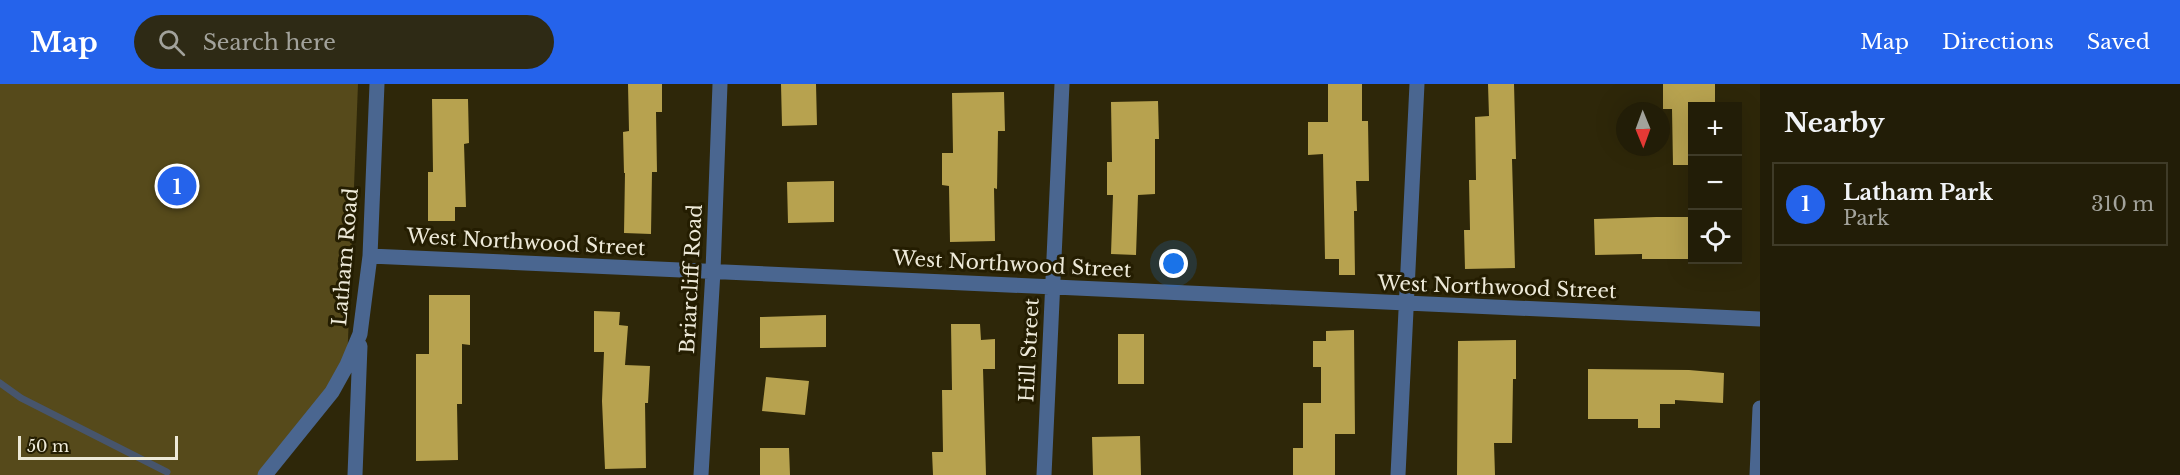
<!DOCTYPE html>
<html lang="en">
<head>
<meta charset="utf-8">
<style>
	:root { --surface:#221d07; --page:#2e2a15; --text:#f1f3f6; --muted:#a2a29b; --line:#3f3b28; --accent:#2563eb }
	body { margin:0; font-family:"Libre Baskerville",serif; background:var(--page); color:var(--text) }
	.controls { position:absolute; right:18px; top:18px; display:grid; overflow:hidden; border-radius:0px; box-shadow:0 6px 24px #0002 }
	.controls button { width:54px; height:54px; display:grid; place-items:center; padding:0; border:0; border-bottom:2px solid var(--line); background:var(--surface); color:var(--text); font:30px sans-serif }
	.compass { position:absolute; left:1616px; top:18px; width:54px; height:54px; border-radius:50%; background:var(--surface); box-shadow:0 6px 24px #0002; rotate:179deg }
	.scale { position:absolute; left:18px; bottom:15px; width:160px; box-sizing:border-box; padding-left:6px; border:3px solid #ede9d8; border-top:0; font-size:16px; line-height:21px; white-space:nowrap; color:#ede9d8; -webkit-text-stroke:4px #241d01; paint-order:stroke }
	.you { position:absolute; left:1174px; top:180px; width:21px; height:21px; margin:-15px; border:4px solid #fff; border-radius:50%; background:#1a73e8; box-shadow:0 0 0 9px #1a73e833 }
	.badge { display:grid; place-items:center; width:39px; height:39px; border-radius:50%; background:var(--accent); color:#fff; font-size:20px; font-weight:700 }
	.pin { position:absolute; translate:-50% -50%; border:3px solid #fff; box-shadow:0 2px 6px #0006 }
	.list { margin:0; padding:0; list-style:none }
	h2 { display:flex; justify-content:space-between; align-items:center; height:78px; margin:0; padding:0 24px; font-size:26px }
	h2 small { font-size:20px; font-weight:400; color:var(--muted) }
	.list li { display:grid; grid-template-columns:39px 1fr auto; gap:18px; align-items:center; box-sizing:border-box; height:84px; margin:0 12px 12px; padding:0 12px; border:2px solid var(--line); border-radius:0px }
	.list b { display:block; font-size:22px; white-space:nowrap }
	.list p { margin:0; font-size:20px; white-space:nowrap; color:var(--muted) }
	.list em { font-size:20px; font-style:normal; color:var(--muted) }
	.icon { flex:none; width:33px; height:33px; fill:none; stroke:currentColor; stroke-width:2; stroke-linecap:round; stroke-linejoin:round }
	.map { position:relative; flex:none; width:1760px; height:391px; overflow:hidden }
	header { display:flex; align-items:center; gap:36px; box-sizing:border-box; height:84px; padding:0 30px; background:var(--accent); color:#fff }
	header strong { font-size:28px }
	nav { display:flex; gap:33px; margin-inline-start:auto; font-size:21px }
	.search { width:420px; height:54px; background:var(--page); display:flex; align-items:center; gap:15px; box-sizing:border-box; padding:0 21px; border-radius:33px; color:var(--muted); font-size:22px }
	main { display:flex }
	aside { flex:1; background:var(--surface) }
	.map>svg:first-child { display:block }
	.green { fill:#564a1b }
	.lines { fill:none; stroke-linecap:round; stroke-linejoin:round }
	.stream { stroke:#47556c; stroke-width:7 }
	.building { fill:#b7a24f }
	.street { stroke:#4a6690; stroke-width:15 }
	.labels { text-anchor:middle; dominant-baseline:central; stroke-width:6; stroke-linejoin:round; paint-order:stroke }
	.street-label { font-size:20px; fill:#ede9d8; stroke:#241d01 }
</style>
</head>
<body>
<header>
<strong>Map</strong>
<div class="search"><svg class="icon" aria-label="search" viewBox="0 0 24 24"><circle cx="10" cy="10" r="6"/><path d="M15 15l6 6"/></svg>Search here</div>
<nav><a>Map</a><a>Directions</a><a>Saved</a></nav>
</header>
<main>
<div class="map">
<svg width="1760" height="391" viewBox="0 0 1760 391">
	<rect width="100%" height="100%" fill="#2e2709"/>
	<!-- green -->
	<path class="green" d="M0 0H358L347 281 265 391H0Z"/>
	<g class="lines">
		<!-- stream -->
		<path class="stream" d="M0 299 21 314 167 388"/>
	</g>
	<!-- building -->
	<path class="building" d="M628 0H662V28H656L657 88H652L651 150 624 149 625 89H624L623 48 629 47Z
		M781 0H816L817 41 782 42Z
		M1328 0H1362V37H1368L1369 97H1356L1357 127H1354L1355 191H1339V175H1325L1323 70 1308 71V38H1328Z
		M1488 0H1514L1516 75H1512L1515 184 1465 185 1464 146H1470L1469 96H1476L1475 33 1489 32Z
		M1663 0H1715V22H1692V81H1673L1672 25H1663Z
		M1004 8 1005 47H998L997 105 994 104 995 157 950 158 949 102 942 101V69H953L952 9Z
		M432 15H468L469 59 464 60 466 123H455V137H428V88H433Z
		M1158 17 1159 55H1155V110L1138 111 1136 171 1111 170 1113 111H1107V78H1112L1111 18Z
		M834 97V138L788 139 787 98Z
		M1656 133H1692V175H1642V170L1595 171 1594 135Z
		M429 211H470V261L462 260V320H457L458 376 416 377V270H429Z
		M594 227 620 228 619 241 628 242 625 281 650 282 648 319H645L646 384 605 385 602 317 604 268H594Z
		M826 231V263L760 264V233Z
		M951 240H980L981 256 995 255V285H983L986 391H933L932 368H943L942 306H952Z
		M1354 246 1355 350H1335V391H1293V364H1303V319H1321V283H1313V257H1326V247Z
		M1118 250H1144V300H1118Z
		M1516 256V295H1513L1512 359H1494L1495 391H1457L1458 257Z
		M1588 285 1689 286 1724 289 1723 319 1675 316V320H1660V344H1638V335H1588Z
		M766 293 809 297 805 331 762 327Z
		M1140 352 1141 391H1093L1092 353Z
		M760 364H789L790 391H760Z"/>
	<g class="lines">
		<!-- street -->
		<path class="street" d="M370 172 1760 235
			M265 391 332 308 347 281 360 250 370 172 377 0
			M355 391 360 262
			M701 391 713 187 720 0
			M1044 391 1062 0
			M1398 391 1417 0
			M1757 391 1760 324"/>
	</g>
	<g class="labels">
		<!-- street labels -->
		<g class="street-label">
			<text transform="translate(526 158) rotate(3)">West Northwood Street</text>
			<text transform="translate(345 173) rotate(-85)">Latham Road</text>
			<text transform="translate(1012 180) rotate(3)">West Northwood Street</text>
			<text transform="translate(691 195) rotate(-87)">Briarcliff Road</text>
			<text transform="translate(1497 203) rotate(2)">West Northwood Street</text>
			<text transform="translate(1029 266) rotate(-87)">Hill Street</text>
		</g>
	</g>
</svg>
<div class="controls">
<button>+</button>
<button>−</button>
<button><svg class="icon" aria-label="locate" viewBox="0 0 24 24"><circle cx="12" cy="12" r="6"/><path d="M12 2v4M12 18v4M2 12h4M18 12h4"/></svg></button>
</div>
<svg class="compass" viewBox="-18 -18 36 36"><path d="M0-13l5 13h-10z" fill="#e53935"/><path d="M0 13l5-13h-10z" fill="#a2a29b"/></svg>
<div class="scale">50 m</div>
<div class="you"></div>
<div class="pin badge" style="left:177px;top:102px">1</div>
</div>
<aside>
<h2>Nearby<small></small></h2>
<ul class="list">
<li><span class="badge">1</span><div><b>Latham Park</b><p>Park</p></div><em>310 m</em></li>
</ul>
</aside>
</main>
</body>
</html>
